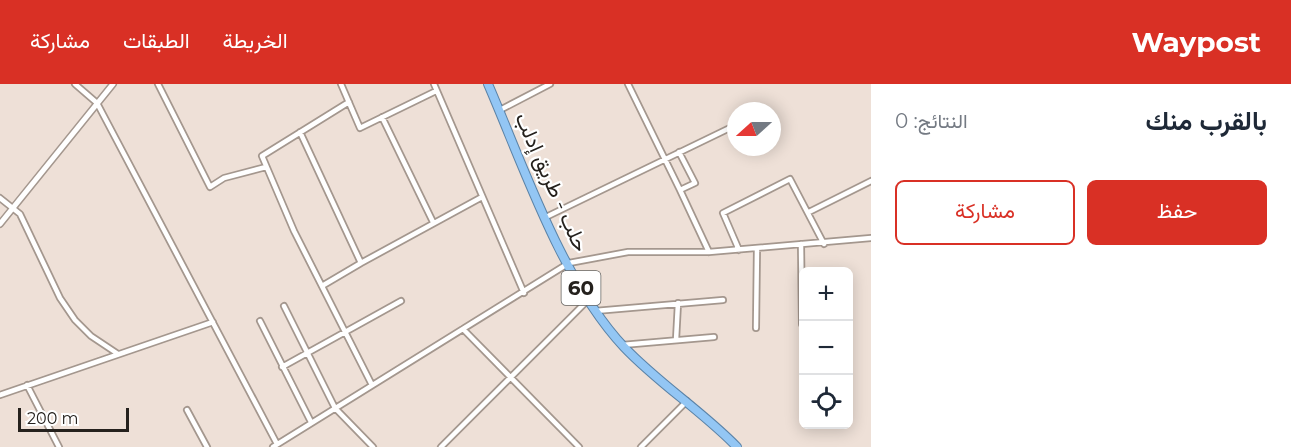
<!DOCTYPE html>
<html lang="ar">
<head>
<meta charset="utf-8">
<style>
	:root { --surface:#fff; --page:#f6f6f7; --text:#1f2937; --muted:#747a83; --line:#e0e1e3; --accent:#d93025 }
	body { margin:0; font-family:Montserrat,Vazirmatn,sans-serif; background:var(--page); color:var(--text); direction:rtl }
	.controls { position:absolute; right:18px; bottom:18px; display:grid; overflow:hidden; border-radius:9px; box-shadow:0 3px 15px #0003 }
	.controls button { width:54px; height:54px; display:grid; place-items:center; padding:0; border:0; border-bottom:2px solid var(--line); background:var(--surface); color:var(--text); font:30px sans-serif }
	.compass { position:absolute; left:727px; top:18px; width:54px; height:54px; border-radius:50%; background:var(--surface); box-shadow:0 3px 15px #0003; rotate:249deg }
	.scale { position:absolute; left:18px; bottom:15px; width:111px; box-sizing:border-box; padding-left:6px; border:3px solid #25211d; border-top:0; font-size:16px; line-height:21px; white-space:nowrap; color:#25211d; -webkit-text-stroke:4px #fff; paint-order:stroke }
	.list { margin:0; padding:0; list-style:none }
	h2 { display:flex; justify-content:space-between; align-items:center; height:78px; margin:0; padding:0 24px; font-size:26px }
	h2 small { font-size:20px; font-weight:400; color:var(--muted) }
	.actions { display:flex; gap:12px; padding:18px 24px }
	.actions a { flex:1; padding:14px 0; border:2px solid var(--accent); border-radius:9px; text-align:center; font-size:21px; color:var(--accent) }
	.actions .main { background:var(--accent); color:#fff }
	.icon { flex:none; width:33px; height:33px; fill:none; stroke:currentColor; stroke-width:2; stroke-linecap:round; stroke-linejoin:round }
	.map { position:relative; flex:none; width:871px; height:363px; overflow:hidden; direction:ltr }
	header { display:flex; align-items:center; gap:36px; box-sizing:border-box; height:84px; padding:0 30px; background:var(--accent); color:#fff }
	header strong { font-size:28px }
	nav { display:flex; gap:33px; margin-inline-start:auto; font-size:21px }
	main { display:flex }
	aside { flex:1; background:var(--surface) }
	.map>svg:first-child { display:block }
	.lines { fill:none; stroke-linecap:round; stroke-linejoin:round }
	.minor-casing { stroke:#a4978e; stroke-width:8 }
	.tertiary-casing { stroke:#a4978e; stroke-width:8 }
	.trunk-casing { stroke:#5b83a7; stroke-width:10 }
	.minor { stroke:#fff; stroke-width:4.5 }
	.tertiary { stroke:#fff; stroke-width:5 }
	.trunk { stroke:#93c6f4; stroke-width:8 }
	.labels { text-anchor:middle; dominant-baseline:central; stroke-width:4.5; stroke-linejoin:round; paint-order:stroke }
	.shield { fill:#fff; stroke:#666461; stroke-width:1.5 }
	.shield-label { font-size:20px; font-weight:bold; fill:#25211d }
	.street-label { font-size:21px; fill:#25211d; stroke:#fff }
</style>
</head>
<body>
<header>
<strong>Waypost</strong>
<nav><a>الخريطة</a><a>الطبقات</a><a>مشاركة</a></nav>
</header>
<main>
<aside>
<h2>بالقرب منك<small>النتائج: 0</small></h2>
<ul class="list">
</ul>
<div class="actions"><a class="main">حفظ</a><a>مشاركة</a></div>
</aside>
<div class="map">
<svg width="871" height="363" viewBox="0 0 871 363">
	<rect width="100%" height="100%" fill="#eee0d7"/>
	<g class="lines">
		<defs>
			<path id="minor" d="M75 0 97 19 277 360
				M158 0 210 103 224 94 266 83
				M341 0 360 44 436 7
				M434 0 524 209
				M628 0 680 106
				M349 18 262 72 294 147 372 301
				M500 26 550 0
				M382 33 433 138
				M300 48 361 179 482 113
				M679 68 695 99 680 106 709 168
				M0 114 20 130 60 214 75 236 91 252 118 270
				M809 128 871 97
				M546 133 736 41
				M801 160 802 240
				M739 166 723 129 790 95 824 160
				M322 202 361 179
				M284 222 335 324 373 363
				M595 227 723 216
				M260 237 311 338
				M756 244 757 164
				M463 245 579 363
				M676 256 678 219
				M622 261 714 253
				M282 283 401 217
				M27 301 59 363
				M0 311 213 238
				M187 326 207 363
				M273 363 569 179 628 168H709L871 154
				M441 363 587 217
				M641 363 687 317"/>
			<path id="tertiary" d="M0 140 113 0"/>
			<path id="trunk" d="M488 0C524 83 562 197 624 263 658 299 702 327 737 363"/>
		</defs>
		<!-- minor casing -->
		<use href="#minor" class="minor-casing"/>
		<!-- tertiary casing -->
		<use href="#tertiary" class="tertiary-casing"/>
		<!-- trunk casing -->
		<use href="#trunk" class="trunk-casing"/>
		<!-- minor -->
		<use href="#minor" class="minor"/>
		<!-- tertiary -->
		<use href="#tertiary" class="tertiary"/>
		<!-- trunk -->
		<use href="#trunk" class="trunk"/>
	</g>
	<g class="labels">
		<!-- shield labels -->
		<rect class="shield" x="561.5" y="187" width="39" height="34" rx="4.5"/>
		<g class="shield-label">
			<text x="581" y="204">60</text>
		</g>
		<!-- street labels -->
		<g class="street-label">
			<text transform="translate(552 98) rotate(66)">حلب - طريق إدلب</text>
		</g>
	</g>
</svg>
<div class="controls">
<button>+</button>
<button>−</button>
<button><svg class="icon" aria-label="locate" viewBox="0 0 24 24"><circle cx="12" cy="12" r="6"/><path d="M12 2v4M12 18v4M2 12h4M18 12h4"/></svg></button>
</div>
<svg class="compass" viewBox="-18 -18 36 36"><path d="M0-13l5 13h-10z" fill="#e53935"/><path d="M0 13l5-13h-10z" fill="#747a83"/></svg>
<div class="scale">200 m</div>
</div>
</main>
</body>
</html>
